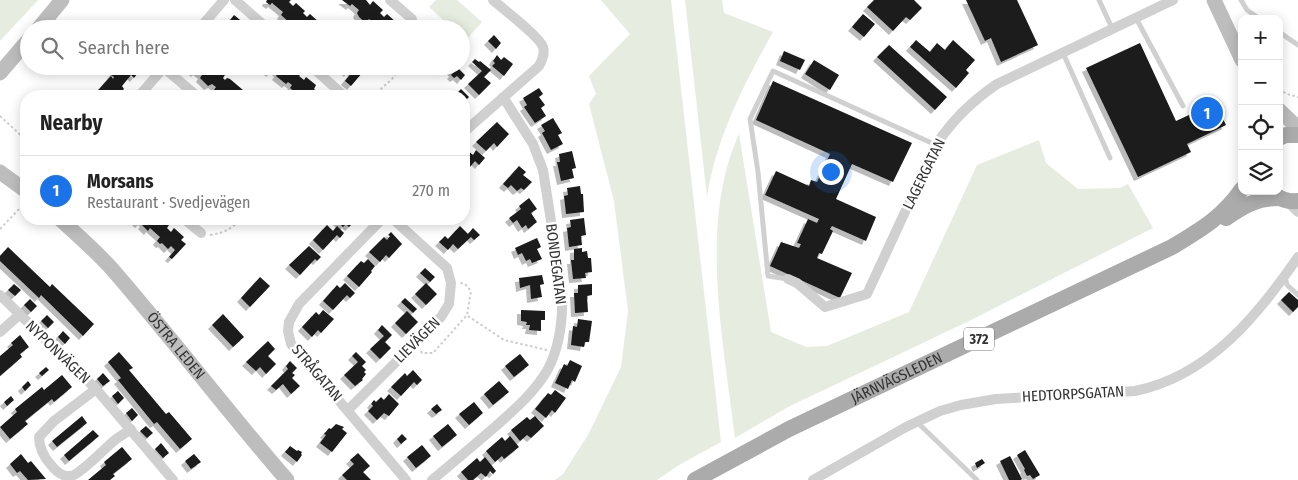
<!DOCTYPE html>
<html lang="en">
<head>
<meta charset="utf-8">
<style>
	:root { --surface:#fff; --page:#f2f2f2; --text:#222; --muted:#767676; --line:#e0e0e0; --accent:#1a73e8 }
	body { margin:0; font-family:"Fira Sans Condensed",sans-serif; background:var(--page); color:var(--text) }
	.controls { position:absolute; right:15px; top:15px; display:grid; overflow:hidden; border-radius:10px; box-shadow:0 2px 12px #0003 }
	.controls button { width:45px; height:45px; display:grid; place-items:center; padding:0; border:0; border-bottom:1px solid var(--line); background:var(--surface); color:var(--text); font:25px sans-serif }
	.you { position:absolute; left:830px; top:171px; width:18px; height:18px; margin:-12px; border:4px solid #fff; border-radius:50%; background:#1a73e8; box-shadow:0 0 0 8px #1a73e833 }
	.badge { display:grid; place-items:center; width:32px; height:32px; border-radius:50%; background:var(--accent); color:#fff; font-size:16px; font-weight:700 }
	.pin { position:absolute; translate:-50% -50%; border:2px solid #fff; box-shadow:0 1px 5px #0006 }
	.list { margin:0; padding:0; list-style:none }
	h2 { display:flex; justify-content:space-between; align-items:center; height:65px; margin:0; padding:0 20px; font-size:21px }
	h2 small { font-size:16px; font-weight:400; color:var(--muted) }
	.list li { display:grid; grid-template-columns:32px 1fr auto; gap:15px; align-items:center; box-sizing:border-box; height:70px; padding:0 20px; border-top:1px solid var(--line) }
	.list b { display:block; font-size:19px; white-space:nowrap }
	.list p { margin:0; font-size:16px; white-space:nowrap; color:var(--muted) }
	.list em { font-size:16px; font-style:normal; color:var(--muted) }
	.icon { flex:none; width:28px; height:28px; fill:none; stroke:currentColor; stroke-width:2; stroke-linecap:round; stroke-linejoin:round }
	.map { position:relative; flex:none; width:1298px; height:480px; overflow:hidden }
	.search { position:absolute; background:var(--surface); box-shadow:0 2px 12px #0003; left:20px; top:20px; width:450px; height:55px; display:flex; align-items:center; gap:12px; box-sizing:border-box; padding:0 18px; border-radius:28px; color:var(--muted); font-size:19px }
	.panel { position:absolute; background:var(--surface); box-shadow:0 2px 12px #0003; left:20px; top:90px; width:450px; height:135px; border-radius:20px }
	.map>svg:first-child { display:block }
	.green { fill:#e6ecdf }
	.building { fill:#1a1a1a; filter:url(#shadow) }
	.lines { fill:none; stroke-linecap:round; stroke-linejoin:round }
	.path { stroke:#cdcdcd; stroke-width:2; stroke-dasharray:2.5 2.5; stroke-linecap:butt }
	.lane { stroke:#d0d0d0; stroke-width:5 }
	.street { stroke:#d0d0d0; stroke-width:10 }
	.secondary { stroke:#bdbdbd; stroke-width:15 }
	.primary { stroke:#ababab; stroke-width:16 }
	.labels { text-anchor:middle; dominant-baseline:central; stroke-width:5; stroke-linejoin:round; paint-order:stroke }
	.shield { fill:#fff; stroke:#707070; stroke-width:1 }
	.shield-label { font-size:14px; font-weight:bold; fill:#333 }
	.street-label { font-size:15px; fill:#333; stroke:#fff }
</style>
</head>
<body>
<div class="map">
<svg width="1298" height="480" viewBox="0 0 1298 480">
	<defs>
		<filter id="shadow"><feDropShadow dx="-4" dy="4" stdDeviation="0" flood-color="#0004"/></filter>
	</defs>
	<rect width="100%" height="100%" fill="#fff"/>
	<!-- green -->
	<path class="green" d="M0 0H38L0 41Z
		M436 0H457L482 22 466 40 461 36V29H453L429 7Z
		M601 0H671L721 442 679 465 657 480H555L563 474 588 435 621 367 628 311 614 201 589 104 596 94 589 76 630 34Z
		M685 0H722L724 13 773 32C744 84 716 138 707 197Z
		M739 134 771 332 806 347 827 346 909 312 977 165 1039 140 1046 163 1078 189 1120 188 1128 184 1153 228 969 321 788 407 735 438C724 343 698 224 739 134Z"/>
	<!-- building -->
	<path class="building" d="M267 0H291L289 2 293 6 296 3 305 11 303 13 307 17 310 14 320 23 324 21 332 29H298L295 26 298 23 292 20 290 23 281 15 283 12 272 3 270 5 266 2Z
		M342 0H366L370 5 373 1 383 10 380 13 384 17 387 14 397 23 394 26 397 29H375L371 26 374 23 369 19 366 23 359 17 357 13 359 10 352 4 350 6Z
		M874 0H914L922 8 910 20 906 17 893 31 867 7Z
		M966 0H1017L1038 45 1001 62 991 38 985 41Z
		M863 14 875 24 864 37 852 27Z
		M234 15 245 24 242 27 243 29H223Z
		M158 21 165 28 166 26 169 29H151Z
		M494 35 501 43 496 49 488 41Z
		M916 40 930 52 937 43 945 50 953 40 975 60 966 70 969 73 956 88 910 47Z
		M1140 43 1176 121 1215 103 1226 125 1187 144 1191 152 1138 177 1086 68Z
		M889 45 947 97 935 110 877 57Z
		M784 51 805 60 800 70 780 61Z
		M497 55 501 60 504 57 513 64 504 76 492 66 495 63 493 61Z
		M475 59 479 62 480 61 491 70 484 77 491 83 479 95 468 84 482 71 472 62Z
		M814 60 839 75 830 90 805 74Z
		M119 66H144L141 70 138 67 134 72 137 74 134 78 131 75 122 86 124 89 118 95 116 93 113 96H93L108 79 111 76 113 79 114 77 111 75Z
		M190 66H209L212 69 216 66 225 75 223 78 225 80 227 78 230 79 250 96H219L214 90 216 87 212 84 208 86 200 78 202 75 197 71 195 73 189 67Z
		M264 66H294L302 73 299 76 304 80 306 77 316 85 314 89 319 93 316 96H305L302 94 300 96 290 88 292 85 288 82 286 84 276 76 278 73 274 69 270 73Z
		M340 66H368L351 86 345 81 352 72 350 70 348 73Z
		M452 66H456L465 75 461 80 457 76 454 78 451 75 453 73 450 69Z
		M773 81 912 143 893 182 852 164 836 199 876 217 866 241 832 226 830 229 833 231 822 254 819 253 817 258 852 273 840 298 770 266 781 242 799 248 801 244 797 243 808 219 817 223 819 219 765 195 776 171 809 186 811 180 817 182 830 154 756 120Z
		M539 88 543 94 539 97 545 105 541 108 546 116 535 123 524 107 527 105 523 98Z
		M461 89 469 97 465 101 468 104 464 108V96H457L456 94Z
		M553 118 562 133 558 135 563 144 551 150 542 133 545 131 541 125Z
		M497 122 509 134 497 147 494 143 486 151 476 142Z
		M467 150 473 155 476 150 485 158 479 165 475 161 464 174V153Z
		M572 151 576 168 572 169 574 178 561 181 557 162H560L559 154Z
		M519 166 526 172 523 175 532 182 524 190 521 188 517 191 511 185 508 188 503 184Z
		M580 186 581 194H583L584 212 566 214 564 196 568 195 567 188Z
		M529 198 537 209 531 213 537 222 528 229 526 225 522 228 517 220 513 223 509 218 521 209 519 206Z
		M584 218 586 235 581 236 582 245 569 247 567 228 571 227 570 220Z
		M134 219H163L169 225 167 228 171 232 174 228 184 237 181 240 186 244 172 259 169 257 175 250 171 246 168 249 162 243 160 244 157 241 160 237 150 228 148 231 142 225 144 223 142 221 139 224Z
		M339 219H357L349 227 346 224 343 227 337 221Z
		M327 225 333 231 337 226 344 233 340 238 337 235 323 250 313 240Z
		M460 226 468 234 473 228 480 235 474 240 471 237 458 249 453 244 448 250 439 242 445 236 448 239Z
		M391 232 402 244 389 258 386 255 380 262 369 252 384 237 387 240 390 236 388 235Z
		M537 238 541 247 537 249 542 259 532 263 530 259 526 261 522 253 518 255 515 248Z
		M309 246 321 257 317 261 315 259 300 275 289 265Z
		M8 247 50 287 52 284 94 324 83 336 41 295 39 298 0 261V256Z
		M582 248V252L587 251 588 258H591L592 272 585 273 586 278 573 279 571 260H574V249Z
		M368 259 375 266 371 271 372 272 359 287 347 276 361 261 364 263Z
		M425 268 435 277 430 282 420 273Z
		M542 275 544 284 540 285 542 297 531 299 530 285 520 288 519 278Z
		M260 277 270 286 250 307 241 298Z
		M345 283 355 293 350 298 347 295 333 310 323 301 337 285 340 288Z
		M426 283 437 294 426 305 415 294Z
		M14 284 21 290 15 296 8 290Z
		M592 284V295L587 296 588 312 575 313 574 293H578V285Z
		M1289 292 1298 300V307L1293 312 1281 300Z
		M405 298 417 309 413 313 401 302Z
		M30 299 37 306 31 312 24 305Z
		M323 310 334 319 321 333 318 330 312 337 302 327 316 312 319 315Z
		M521 310 545 311V320H541V331L529 330 530 325H526L527 322 521 321Z
		M407 311 418 322 406 334 395 323Z
		M223 314 244 337 233 347 212 325Z
		M47 315 54 322 48 328 41 321Z
		M578 319 592 321 589 342H585L584 347 571 345 573 326 577 327Z
		M382 325 392 335 385 342 391 348 380 359 370 349 384 336 378 330Z
		M63 331 70 338 65 344 58 337Z
		M20 335 29 347 20 354 22 357 0 376V356L13 345 11 343Z
		M268 341 275 349 268 356 276 364 266 374 260 367 256 371 246 362Z
		M119 352 133 368 129 370 166 414 169 412 192 439 180 449 157 422 154 424 118 380 121 378 108 362Z
		M356 352 366 362 362 366 366 370 364 372 366 374 362 379 363 380 355 386 344 375 358 362 352 356Z
		M520 354 529 365 514 377 505 366Z
		M570 360 582 366 575 382 572 380 568 389 555 383 564 364 567 366Z
		M290 361 297 368 292 373 295 375 292 378 300 386 291 394 283 384 276 390 271 386 288 369 286 366Z
		M46 367 49 370 42 376 39 373Z
		M413 370 422 380 417 385 414 382 401 396 391 387 405 373 407 376Z
		M103 373 110 381 103 386 97 379Z
		M62 375 72 387 54 402 52 399 25 421 28 424 10 439 0 427 17 412 15 409 42 387 44 390Z
		M28 381 31 385 25 391 22 387Z
		M499 381 509 392 493 405 484 394Z
		M555 390 566 398 555 413 552 410 546 418 535 409 548 393 551 395Z
		M118 391 124 398 118 404 112 396Z
		M389 394 399 404 389 416 384 413 377 420 368 411 373 406 371 404 374 400 376 402 381 397 384 400Z
		M11 396 14 400 7 406 4 402Z
		M474 402 483 413 469 425 459 414Z
		M437 404 442 410 436 414 431 409Z
		M132 408 138 415 132 421 126 413Z
		M82 416 87 423 57 447 52 441Z
		M535 416 544 426 531 438 527 435 520 441 511 430 527 417 530 420Z
		M336 424 344 427 342 429 347 433 332 452 320 443 326 435 324 434 329 428 331 429Z
		M448 424 457 435 442 447 433 436Z
		M146 426 153 433 147 438 140 431Z
		M93 430 99 436 69 461 64 455Z
		M402 434 407 439 401 444 397 439Z
		M510 436 519 447 504 459 502 456 495 462 486 451 502 437 505 441Z
		M161 443 169 453 163 458 155 449Z
		M422 445 431 456 416 468 407 457Z
		M290 446 297 451 298 450 302 452 301 454 302 455 297 462 285 452Z
		M122 447 132 459 113 474 115 476 110 480H88L106 465 104 462Z
		M1025 450 1040 475 1033 479 1030 475 1027 476 1024 470 1025 469 1017 455Z
		M358 453 370 466 363 472 371 480H347L342 475 354 464 350 460Z
		M21 454 28 463 31 461 46 479 28 480 20 471 17 473 10 464Z
		M194 454 201 462 191 469 185 461Z
		M1010 456 1022 479 1021 480H1009L1000 461Z
		M485 457 496 471 493 474 490 471 486 477 481 473 473 480H468L461 472 477 458 480 462Z
		M982 459 985 463 977 468 975 463Z"/>
	<g class="lines">
		<!-- path -->
		<path class="path" d="M1279 89 1287 94 1298 97
			M373 96 392 79 402 66
			M0 116 26 140
			M0 229 20 208
			M210 235C224 233 232 229 240 219
			M468 316 504 340 547 350
			M421 351 422 353H433L467 315 471 291 465 284 460 283"/>
		<!-- lane -->
		<path class="lane" d="M1099 0 1112 28
			M1241 0 1247 10 1260 19
			M1136 18 1183 106
			M1279 32 1298 45
			M1063 53 1110 158
			M1285 277 1287 285 1298 295
			M788 279 768 276 758 172 750 119 773 71 936 145
			M917 422 977 480"/>
		<!-- street -->
		<path class="street" d="M235 0 268 29
			M390 0 412 19
			M199 29 224 0
			M311 66 341 93
			M164 68 197 96
			M139 96 165 66
			M464 132 539 66C542 60 545 54 543 47 540 37 503 9 493 0
			M1287 201 1298 212
			M184 219 201 233
			M382 219 299 304 289 322 288 331 291 344 406 480
			M788 279 797 283 825 307 867 294 936 145C953 119 972 101 997 84L1173 0
			M0 295 96 389 173 480
			M0 332 19 315
			M96 389 54 421 39 437C39 448 43 456 51 465 55 470 62 477 70 476 79 476 106 447 115 440 120 436 126 433 131 429
			M348 410 441 317 449 304 451 283 447 268 393 219
			M432 480C454 462 475 444 496 426 515 409 535 392 548 369 560 346 563 316 562 291L543 170 533 144 503 97
			M813 480 906 427 940 411 961 405 996 399 1135 391C1209 376 1258 315 1298 257"/>
		<!-- secondary -->
		<g class="secondary">
			<path d="M1214 0 1242 60"/>
			<path d="M38 29 62 0"/>
			<path d="M0 73 29 39"/>
			<path d="M1279 110 1298 128"/>
			<path d="M0 172 26 191"/>
			<path id="s1" d="M60 219C77 235 96 251 112 269 172 338 227 411 287 480"/>
		</g>
		<!-- primary -->
		<g class="primary">
			<path d="M1279 138 1286 135H1298"/>
			<path d="M1271 193C1280 199 1287 202 1298 201"/>
			<path d="M1226 218C1244 206 1257 198 1279 198"/>
			<path id="s2" d="M695 480 789 429 1172 247C1200 230 1223 217 1242 189"/>
		</g>
	</g>
	<g class="labels">
		<!-- shield labels -->
		<rect class="shield" x="964" y="327.5" width="30" height="23" rx="4"/>
		<g class="shield-label">
			<text x="979" y="339">372</text>
		</g>
		<!-- street labels -->
		<g class="street-label">
			<text transform="translate(924 174) rotate(-64)">LAGERGATAN</text>
			<text transform="translate(556 264) rotate(83)">BONDEGATAN</text>
			<text transform="translate(417 340) rotate(-45)">LIEVÄGEN</text>
			<text stroke="none"><textPath href="#s1" startOffset="172">ÖSTRA LEDEN</textPath></text>
			<text transform="translate(58 352) rotate(44)">NYPONVÄGEN</text>
			<text transform="translate(317 373) rotate(50)">STRÅGATAN</text>
			<text stroke="none"><textPath href="#s2" startOffset="226">JÄRNVÄGSLEDEN</textPath></text>
			<text transform="translate(1073 394) rotate(-3)">HEDTORPSGATAN</text>
		</g>
	</g>
</svg>
<div class="controls">
<button>+</button>
<button>−</button>
<button><svg class="icon" aria-label="locate" viewBox="0 0 24 24"><circle cx="12" cy="12" r="6"/><path d="M12 2v4M12 18v4M2 12h4M18 12h4"/></svg></button>
<button><svg class="icon" aria-label="layers" viewBox="0 0 24 24"><path d="M12 4l9 5-9 5-9-5zM3 14l9 5 9-5"/></svg></button>
</div>
<div class="you"></div>
<div class="pin badge" style="left:1207px;top:113px">1</div>
<div class="search"><svg class="icon" aria-label="search" viewBox="0 0 24 24"><circle cx="10" cy="10" r="6"/><path d="M15 15l6 6"/></svg>Search here</div>
<section class="panel">
<h2>Nearby<small></small></h2>
<ul class="list">
<li><span class="badge">1</span><div><b>Morsans</b><p>Restaurant · Svedjevägen</p></div><em>270 m</em></li>
</ul>
</section>
</div>
</body>
</html>
